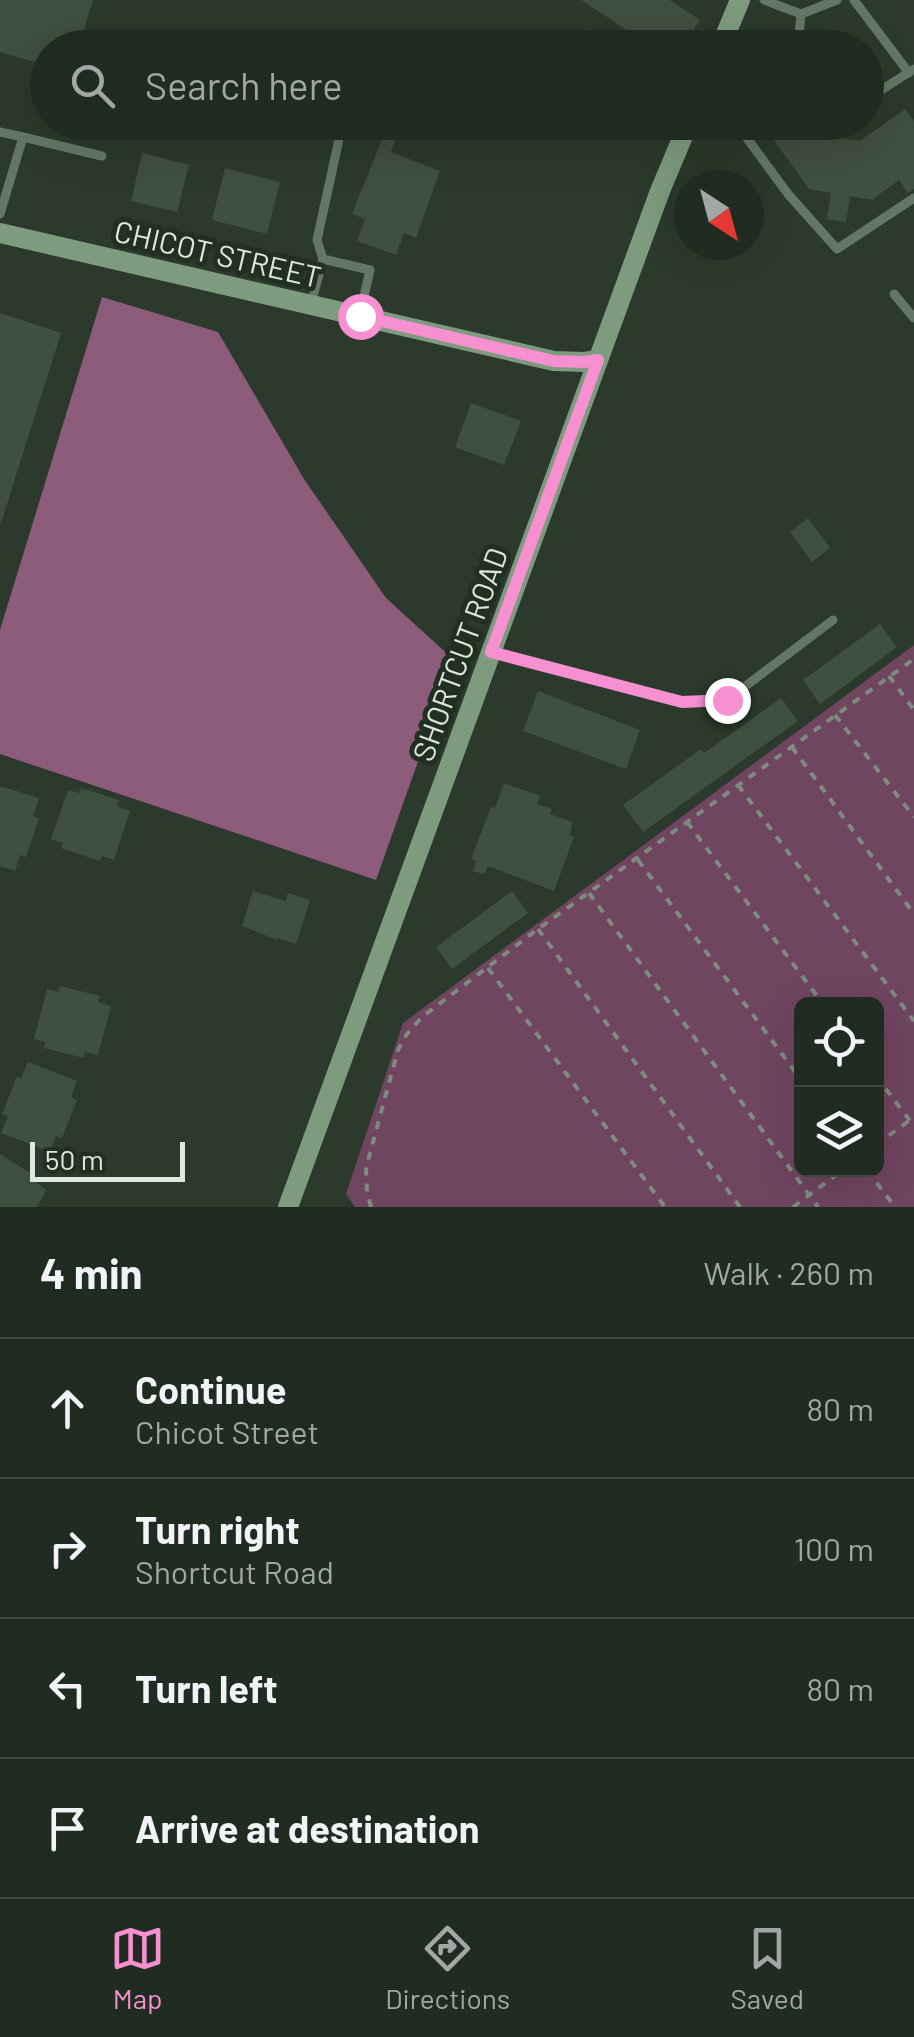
<!DOCTYPE html>
<html lang="en">
<head>
<meta charset="utf-8">
<style>
	:root { --surface:#202c21; --page:#2d382e; --text:#f1f3f6; --muted:#a2a7a5; --line:#3d483f; --accent:#f690d1 }
	body { margin:0; font-family:Barlow,sans-serif; background:var(--page); color:var(--text) }
	.controls { position:absolute; right:30px; bottom:30px; display:grid; overflow:hidden; border-radius:15px; box-shadow:0 10px 40px #0002 }
	.controls button { width:90px; height:90px; display:grid; place-items:center; padding:0; border:0; border-bottom:2px solid var(--line); background:var(--surface); color:var(--text); font:50px sans-serif }
	.compass { position:absolute; left:674px; top:170px; width:90px; height:90px; border-radius:50%; background:var(--surface); box-shadow:0 10px 40px #0002; rotate:144deg }
	.scale { position:absolute; left:30px; bottom:25px; width:155px; box-sizing:border-box; padding-left:10px; border:5px solid #dee8de; border-top:0; font-size:28px; line-height:35px; white-space:nowrap; color:#dee8de; -webkit-text-stroke:8px #213022; paint-order:stroke }
	.stop { position:absolute; width:30px; height:30px; margin:-22px; border:8px solid #f690d1; border-radius:50%; background:#fff }
	.stop.end { background:#f690d1; border-color:#fff; box-shadow:0 2px 10px #0008 }
	.list { margin:0; padding:0; list-style:none }
	h2 { display:flex; justify-content:space-between; align-items:center; height:130px; margin:0; padding:0 40px; font-size:42px }
	h2 small { font-size:32px; font-weight:400; color:var(--muted) }
	.list li { display:grid; grid-template-columns:65px 1fr auto; gap:30px; align-items:center; box-sizing:border-box; height:140px; padding:0 40px; border-top:2px solid var(--line) }
	.list b { display:block; font-size:38px; white-space:nowrap }
	.list p { margin:0; font-size:32px; white-space:nowrap; color:var(--muted) }
	.list em { font-size:32px; font-style:normal; color:var(--muted) }
	.icon { flex:none; width:55px; height:55px; fill:none; stroke:currentColor; stroke-width:2; stroke-linecap:round; stroke-linejoin:round }
	.map { position:relative; flex:none; width:914px; height:1207px; overflow:hidden }
	.search { position:absolute; background:var(--surface); box-shadow:0 10px 40px #0002; left:30px; right:30px; top:30px; height:110px; display:flex; align-items:center; gap:25px; box-sizing:border-box; padding:0 35px; border-radius:55px; color:var(--muted); font-size:38px }
	.sheet { height:690px; background:var(--surface) }
	nav { display:flex; justify-content:space-around; align-items:center; box-sizing:border-box; height:140px; border-top:2px solid var(--line); background:var(--surface); font-size:28px; color:var(--muted) }
	nav a { display:grid; justify-items:center; gap:5px }
	nav .on { color:var(--accent) }
	.map>svg:first-child { display:block }
	.green { fill:#6f455f; fill-rule:evenodd }
	.forest { fill:#8e5c7b }
	.building { fill:#3f4f40 }
	.lines { fill:none; stroke-linecap:round; stroke-linejoin:round }
	.path { stroke:#7e8b7f; stroke-width:4; stroke-dasharray:8 8; stroke-linecap:butt }
	.service { stroke:#647765; stroke-width:9 }
	.secondary { stroke:#7e9b7f; stroke-width:20 }
	.route { stroke:#f690d1; stroke-width:12 }
	.labels { text-anchor:middle; dominant-baseline:central; stroke-width:10; stroke-linejoin:round; paint-order:stroke }
	.street-label { font-size:30px; fill:#dee8de; stroke:#213022 }
</style>
</head>
<body>
<div class="map">
<svg width="914" height="1207" viewBox="0 0 914 1207">
	<rect width="100%" height="100%" fill="#2b3a2c"/>
	<!-- green -->
	<path class="green" d="M914 645V1207H355L346 1194 403 1023ZM802 1004H876V1170H802Z"/>
	<!-- forest -->
	<path class="forest" d="M102 297 218 332 304 479 386 598 454 660 376 880 0 754V630Z"/>
	<!-- building -->
	<path class="building" d="M0 0H93L78 48H48V66L0 52Z
		M581 0H670L700 20 682 48H654Z
		M584 29 596 37 589 48H572Z
		M905 109 914 121V189L908 193 899 180 872 200 850 196 846 222 827 219 831 193 809 189 761 122H830L841 138 860 141Z
		M385 132 397 136 391 152 440 171 416 238 404 233 396 255 357 241 365 219 352 214Z
		M142 153 189 165 177 212 131 201Z
		M225 168 280 182 267 234 212 220Z
		M0 313 61 333 1 523H0Z
		M471 403 521 421 504 465 455 447Z
		M808 518 830 548 812 562 790 532Z
		M880 624 897 647 820 704 803 680Z
		M538 691 640 730 626 769 523 731Z
		M781 698 798 721 643 832 623 805 701 749 704 753Z
		M504 783 540 796 537 804 552 809 550 814 572 822 570 836 574 837 554 891 488 866 484 874 473 871 476 861 471 859 491 807 495 808Z
		M0 786 39 798 33 816 39 818 26 857 20 855 15 871 0 866Z
		M81 788 119 800 117 806 130 811 114 860 102 856 100 861 61 848 63 843 51 839 68 790 79 793Z
		M253 891 285 901 288 893 310 900 296 944 278 938 277 940 242 926Z
		M512 891 528 913 452 969 436 947Z
		M60 986 100 996 98 1002 111 1006 98 1055 85 1052 84 1058 44 1048 45 1042 34 1039 47 989 58 992Z
		M28 1062 77 1081 71 1097 77 1100 62 1138 56 1136 50 1152 1 1133 8 1116 2 1114 17 1076 21 1078Z
		M0 1154 35 1176 33 1180 47 1190 37 1207H0Z"/>
	<g class="lines">
		<!-- path -->
		<path class="path" d="M889 676 914 710
			M835 715 914 817
			M792 747 914 914
			M738 785 914 1021
			M687 822 823 1004
			M638 860 802 1081
			M589 893 818 1207
			M538 929 740 1207
			M488 968 665 1207
			M876 1076 914 1126
			M876 1145 914 1117
			M867 1170 895 1207
			M371 1207 367 1192 366 1168 398 1050 407 1034 422 1017 538 929 914 659
			M793 1207 843 1170"/>
		<!-- service -->
		<path class="service" d="M764 0 801 14 799 35 809 48
			M854 0 909 73
			M801 14 837 0
			M866 100 914 69
			M376 122 406 133
			M735 122 788 194 837 249 914 198
			M0 132 23 137
			M0 214 23 137 102 156
			M323 259 317 240 341 130 346 122
			M894 294 914 318
			M311 304 323 259 370 270 360 314
			M494 653 682 702 727 700 833 620"/>
		<!-- secondary -->
		<path class="secondary" d="M720 48 740 0
			M0 233 554 361 584 362 598 360
			M288 1207 660 191 689 122"/>
	</g>
	<g class="lines">
		<!-- route -->
		<path class="route" d="M360 316 554 361 584 362 598 360 491 652 682 702 727 700"/>
	</g>
	<g class="labels">
		<!-- street labels -->
		<g class="street-label">
			<text transform="translate(218 253) rotate(13)">CHICOT STREET</text>
			<text transform="translate(459 654) rotate(-70)">SHORTCUT ROAD</text>
		</g>
	</g>
</svg>
<div class="controls">
<button><svg class="icon" aria-label="locate" viewBox="0 0 24 24"><circle cx="12" cy="12" r="6"/><path d="M12 2v4M12 18v4M2 12h4M18 12h4"/></svg></button>
<button><svg class="icon" aria-label="layers" viewBox="0 0 24 24"><path d="M12 4l9 5-9 5-9-5zM3 14l9 5 9-5"/></svg></button>
</div>
<svg class="compass" viewBox="-18 -18 36 36"><path d="M0-13l5 13h-10z" fill="#e53935"/><path d="M0 13l5-13h-10z" fill="#a2a7a5"/></svg>
<div class="scale">50 m</div>
<div class="stop" style="left:360px;top:316px"></div>
<div class="stop end" style="left:727px;top:700px"></div>
<div class="search"><svg class="icon" aria-label="search" viewBox="0 0 24 24"><circle cx="10" cy="10" r="6"/><path d="M15 15l6 6"/></svg>Search here</div>
</div>
<section class="sheet">
<h2>4 min<small>Walk · 260 m</small></h2>
<ul class="list">
<li><svg class="icon" aria-label="ahead" viewBox="0 0 24 24"><path d="M12 20V5M6 11l6-6 6 6"/></svg><div><b>Continue</b><p>Chicot Street</p></div><em>80 m</em></li>
<li><svg class="icon" aria-label="right" viewBox="0 0 24 24"><path d="M7 20v-9h11M14 6l5 5-5 5"/></svg><div><b>Turn right</b><p>Shortcut Road</p></div><em>100 m</em></li>
<li><svg class="icon" aria-label="left" viewBox="0 0 24 24"><path d="M17 20v-9H6M10 6l-5 5 5 5"/></svg><div><b>Turn left</b></div><em>80 m</em></li>
<li><svg class="icon" aria-label="arrive" viewBox="0 0 24 24"><path d="M6 21V4h12l-3 4 3 4H6"/></svg><div><b>Arrive at destination</b></div></li>
</ul>
</section>
<nav>
<a class="on"><svg class="icon" aria-label="map" viewBox="0 0 24 24"><path d="M3 6l6-2 6 2 6-2v14l-6 2-6-2-6 2zM9 4v14M15 6v14"/></svg>Map</a>
<a><svg class="icon" aria-label="directions" viewBox="0 0 24 24"><path d="M12 3l9 9-9 9-9-9zM9 14v-3h6M13 9l2 2-2 2"/></svg>Directions</a>
<a><svg class="icon" aria-label="saved" viewBox="0 0 24 24"><path d="M7 4h10v16l-5-4-5 4z"/></svg>Saved</a>
</nav>
</body>
</html>
